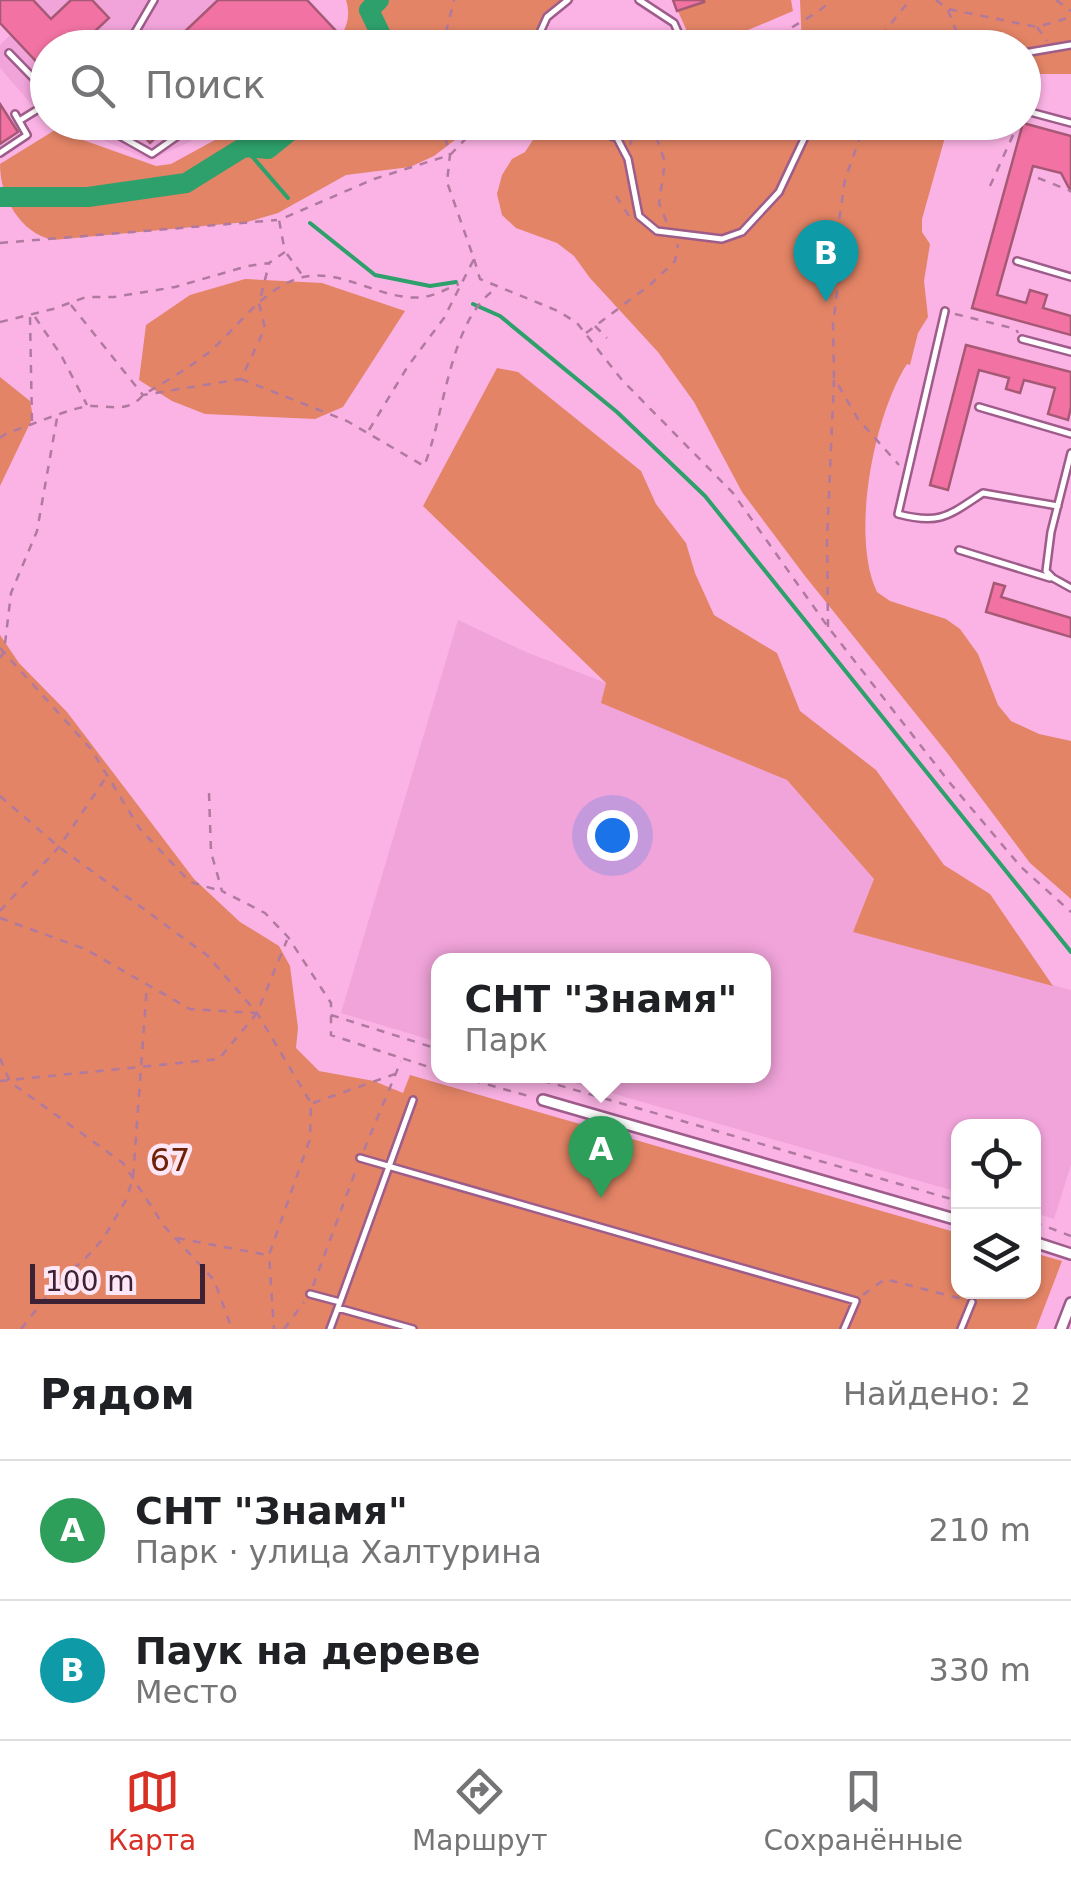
<!DOCTYPE html>
<html lang="ru">
<head>
<meta charset="utf-8">
<style>
	:root { --surface:#fff; --page:#f2f2f2; --text:#202124; --muted:#757577; --line:#e0e0e0; --accent:#d93025 }
	body { margin:0; font-family:"DejaVu Sans",sans-serif; background:var(--page); color:var(--text) }
	.controls { position:absolute; right:30px; bottom:30px; display:grid; overflow:hidden; border-radius:20px; box-shadow:0 2px 8px #0004 }
	.controls button { width:90px; height:90px; display:grid; place-items:center; padding:0; border:0; border-bottom:2px solid var(--line); background:var(--surface); color:var(--text); font:50px sans-serif }
	.scale { position:absolute; left:30px; bottom:25px; width:175px; box-sizing:border-box; padding-left:10px; border:5px solid #3d2135; border-top:0; font-size:28px; line-height:35px; white-space:nowrap; color:#3d2135; -webkit-text-stroke:8px #fde6f5; paint-order:stroke }
	.you { position:absolute; left:612px; top:835px; width:35px; height:35px; margin:-25px; border:8px solid #fff; border-radius:50%; background:#1a73e8; box-shadow:0 0 0 15px #1a73e833 }
	.badge { display:grid; place-items:center; width:65px; height:65px; border-radius:50%; background:var(--accent); color:#fff; font-size:32px; font-weight:700 }
	.pin { position:absolute; translate:-50% -82px; filter:drop-shadow(0 2px 5px #0008) }
	.pin::after { content:''; position:absolute; top:52px; width:35px; height:30px; background:inherit; clip-path:polygon(0 0,100% 0,50% 100%) }
	.popup { position:absolute; left:431px; top:953px; width:340px; height:130px; box-sizing:border-box; display:grid; place-content:center; border-radius:20px; background:var(--surface); filter:drop-shadow(0 2px 8px #0005); font-size:32px; white-space:nowrap; color:var(--muted) }
	.popup b { font-size:38px; color:var(--text) }
	.popup::after { content:''; position:absolute; left:50%; top:100%; margin-left:-20px; border:20px solid transparent; border-top-color:var(--surface) }
	.list { margin:0; padding:0; list-style:none }
	h2 { display:flex; justify-content:space-between; align-items:center; height:130px; margin:0; padding:0 40px; font-size:42px }
	h2 small { font-size:32px; font-weight:400; color:var(--muted) }
	.list li { display:grid; grid-template-columns:65px 1fr auto; gap:30px; align-items:center; box-sizing:border-box; height:140px; padding:0 40px; border-top:2px solid var(--line) }
	.list b { display:block; font-size:38px; white-space:nowrap }
	.list p { margin:0; font-size:32px; white-space:nowrap; color:var(--muted) }
	.list em { font-size:32px; font-style:normal; color:var(--muted) }
	.icon { flex:none; width:55px; height:55px; fill:none; stroke:currentColor; stroke-width:2; stroke-linecap:round; stroke-linejoin:round }
	.map { position:relative; flex:none; width:1071px; height:1329px; overflow:hidden }
	.search { position:absolute; background:var(--surface); box-shadow:0 2px 8px #0004; left:30px; right:30px; top:30px; height:110px; display:flex; align-items:center; gap:25px; box-sizing:border-box; padding:0 35px; border-radius:55px; color:var(--muted); font-size:38px }
	.sheet { height:410px; background:var(--surface) }
	nav { display:flex; justify-content:space-around; align-items:center; box-sizing:border-box; height:140px; border-top:2px solid var(--line); background:var(--surface); font-size:28px; color:var(--muted) }
	nav a { display:grid; justify-items:center; gap:5px }
	nav .on { color:var(--accent) }
	.map>svg:first-child { display:block }
	.built { fill:#f1a4da }
	.green { fill:#e38466 }
	.lines { fill:none; stroke-linecap:round; stroke-linejoin:round }
	.stream { stroke:#2da06b; stroke-width:4 }
	.river { stroke:#2da06b; stroke-width:20 }
	.building { fill:#f273a3; stroke:#a65974; stroke-width:2.5 }
	.service-casing { stroke:#9d5c8a; stroke-width:10 }
	.minor-casing { stroke:#9d5c8a; stroke-width:14 }
	.path { stroke:#b0799f; stroke-width:2.5; stroke-dasharray:8 8; stroke-linecap:butt }
	.service { stroke:#fff; stroke-width:5 }
	.minor { stroke:#fff; stroke-width:9 }
	.labels { text-anchor:middle; dominant-baseline:central; stroke-width:9; stroke-linejoin:round; paint-order:stroke }
	.park-label { font-size:32px; fill:#6e2103; stroke:#fde6f5 }
</style>
</head>
<body>
<div class="map">
<svg width="1071" height="1329" viewBox="0 0 1071 1329">
	<rect width="100%" height="100%" fill="#fbb3e5"/>
	<!-- built -->
	<path class="built" d="M0 0H307L338 33 323 47 48 48 47 117 39 113 0 68V45L10 35 0 23Z
		M62 123H231L150 160Z
		M458 620 526 652 606 683 602 703 787 780 874 879 854 932 1071 990V1165L1054 1219 1034 1213V1126H958V1192L551 1076H764V960H438V1042L341 1013Z"/>
	<!-- green -->
	<path class="green" d="M346 0H574L555 13 531 47 330 48C345 33 352 20 346 0Z
		M673 0H791L793 11 734 36 694 47Z
		M800 0H1071V74H1024V48L802 47Z
		M616 30 628 32 654 47H590L602 35Z
		M246 123H477L434 156 410 167 346 175 278 213 247 222 53 240C20 233 0 197 0 164L55 130 156 166 171 164Z
		M544 123H949L922 219V232L930 244 924 281 928 317 918 333 910 365 907 364C874 415 850 536 877 592L890 601 946 619 960 629 978 654 998 705 1011 721 1039 734 1071 741V899L1030 863 948 754 805 576 742 492 694 402 658 352 590 278 574 256 557 243 516 228 502 215 497 194 502 175 512 159 525 152Z
		M245 279 322 283 405 311 343 407 315 419 205 414 172 401 139 380 146 325 190 295Z
		M497 368 518 372 641 471 656 504 686 543 695 573 714 615 777 653 800 711 876 770 944 865 990 894 1053 986 853 932 874 879 787 780 601 703 606 683 423 506Z
		M0 377 30 401 33 417 0 486Z
		M0 635 19 663 67 712 194 879 240 922 279 946 290 966 298 1028 296 1048 319 1071 374 1081 403 1093 410 1075 958 1233V1292H1034V1253L1062 1261 1036 1329H0Z"/>
	<g class="lines">
		<!-- stream -->
		<path class="stream" d="M244 147 288 198
			M310 223 375 275 430 286 456 282
			M473 304 500 316 617 412 705 496 1071 952"/>
		<!-- river -->
		<path class="river" d="M377 48 382 37 369 10 379 0
			M0 197H88L186 183 244 147 268 149 301 122"/>
	</g>
	<!-- building -->
	<path class="building" d="M0 0H33L51 19 71 0H92L109 18 77 48H48V74L0 23Z
		M218 0H307L338 33 323 48H156L172 32 178 38Z
		M673 0H704V2L677 11Z
		M0 104 18 132 0 144Z
		M131 122H172L150 143Z
		M1023 123 1071 136V192L1061 173 1033 166 997 295 1026 303 1030 290 1047 295 1043 308 1071 316V335L972 308Z
		M966 345 1071 372V407L1068 420 1048 414 1055 388 1024 380 1020 393 1006 389 1009 378 979 370 948 490 930 485Z
		M994 583 1005 586 1001 597 1071 618V637L986 612Z"/>
	<g class="lines">
		<defs>
			<path id="service" d="M639 0 674 23 682 41
				M126 48 154 0
				M533 48 547 17 568 0
				M9 53 48 93
				M1024 53 1071 45
				M1030 112 1071 123
				M19 121 48 103
				M95 122 152 154 189 128
				M575 122 617 138 628 159 639 216 657 231 722 239 742 232 779 192 812 122
				M828 122 850 130 863 122
				M0 153 27 135 15 114
				M1017 261 1071 277
				M945 311 898 514C940 525 948 516 983 493L1058 506
				M1022 339 1071 352
				M979 407 1071 434
				M1071 453 1051 532 1046 571 1053 578 1071 588
				M959 550 1050 578
				M360 1158 856 1301 844 1329
				M310 1294 340 1302 330 1329
				M340 1302 413 1100
				M338 1308 413 1329
				M961 1329 972 1302"/>
			<path id="minor" d="M543 1100 958 1220
				M1034 1242 1071 1254
				M1061 1329 1071 1303"/>
		</defs>
		<!-- service casing -->
		<use href="#service" class="service-casing"/>
		<!-- minor casing -->
		<use href="#minor" class="minor-casing"/>
		<!-- path -->
		<path class="path" d="M936 0 948 9 1037 27 1071 17
			M1056 0 1071 11
			M948 10 963 48
			M1037 27 1047 41
			M442 48 454 0
			M768 48C784 26 813 20 831 0
			M871 48 910 0
			M613 122 630 131
			M651 122 665 162 659 203 667 223
			M861 134 845 180 839 221 840 270 833 324 834 378 858 419 899 465
			M630 145 637 122
			M1038 178 1071 191
			M990 186 1019 122
			M616 196 631 219
			M0 243 277 220
			M287 254 303 276
			M474 259 480 279 558 311 577 323 622 380 733 493 828 627 950 783 1021 867 1071 912
			M71 305 143 395 241 379 265 328 259 303 269 264
			M955 314 1016 329 1018 333
			M30 317 32 423
			M35 317 61 355 87 405
			M0 322 53 309 86 297H114L175 287 248 266 269 263 285 252 279 220 374 179 450 155 482 122
			M595 326 607 338
			M586 333 651 284 675 261 678 244
			M241 379 347 421 424 466C445 416 449 318 497 288
			M369 430 408 366 444 318 474 259 447 182 450 155 441 122
			M0 438 7 433C27 427 74 406 92 406 111 406 129 413 143 395 164 382 188 369 208 353 237 329 263 287 303 277 343 268 383 302 423 297 435 296 448 288 459 284
			M828 627 827 539 834 380
			M0 648 91 749 140 829 190 882 221 891
			M0 658 4 652 11 593 37 531 57 418
			M209 793 211 852 222 891 265 913 288 937 331 1003V1035L438 1070
			M0 796 59 847 208 956 257 1013 311 1103 310 1139 269 1255 274 1329
			M0 911 59 847 107 776
			M0 918 85 949 190 1009 255 1013
			M331 1015 438 1049
			M0 1058 10 1082 123 1163 164 1226 214 1280 232 1329
			M457 1076 532 1097
			M527 1076 958 1201
			M0 1081 219 1059 257 1013 287 940
			M313 1103 395 1074
			M364 1150 401 1061
			M1034 1222 1071 1236
			M177 1238 267 1255
			M313 1286 357 1167
			M863 1295 885 1279 962 1299
			M21 1329 61 1278 83 1261 103 1239 126 1200 133 1178 147 985
			M284 1329 304 1302"/>
		<!-- service -->
		<use href="#service" class="service"/>
		<!-- minor -->
		<use href="#minor" class="minor"/>
	</g>
	<g class="labels">
		<!-- park labels -->
		<g class="park-label">
			<text x="170" y="1160">67</text>
		</g>
	</g>
</svg>
<div class="controls">
<button><svg class="icon" aria-label="locate" viewBox="0 0 24 24"><circle cx="12" cy="12" r="6"/><path d="M12 2v4M12 18v4M2 12h4M18 12h4"/></svg></button>
<button><svg class="icon" aria-label="layers" viewBox="0 0 24 24"><path d="M12 4l9 5-9 5-9-5zM3 14l9 5 9-5"/></svg></button>
</div>
<div class="scale">100 m</div>
<div class="you"></div>
<div class="pin badge" style="left:601px;top:1198px;background:#2e9e5b">A</div>
<div class="popup"><b>СНТ &quot;Знамя&quot;</b>Парк</div>
<div class="pin badge" style="left:826px;top:302px;background:#0f9aa8">B</div>
<div class="search"><svg class="icon" aria-label="search" viewBox="0 0 24 24"><circle cx="10" cy="10" r="6"/><path d="M15 15l6 6"/></svg>Поиск</div>
</div>
<section class="sheet">
<h2>Рядом<small>Найдено: 2</small></h2>
<ul class="list">
<li><span class="badge" style="background:#2e9e5b">A</span><div><b>СНТ &quot;Знамя&quot;</b><p>Парк · улица Халтурина</p></div><em>210 m</em></li>
<li><span class="badge" style="background:#0f9aa8">B</span><div><b>Паук на дереве</b><p>Место</p></div><em>330 m</em></li>
</ul>
</section>
<nav>
<a class="on"><svg class="icon" aria-label="map" viewBox="0 0 24 24"><path d="M3 6l6-2 6 2 6-2v14l-6 2-6-2-6 2zM9 4v14M15 6v14"/></svg>Карта</a>
<a><svg class="icon" aria-label="directions" viewBox="0 0 24 24"><path d="M12 3l9 9-9 9-9-9zM9 14v-3h6M13 9l2 2-2 2"/></svg>Маршрут</a>
<a><svg class="icon" aria-label="saved" viewBox="0 0 24 24"><path d="M7 4h10v16l-5-4-5 4z"/></svg>Сохранённые</a>
</nav>
</body>
</html>
